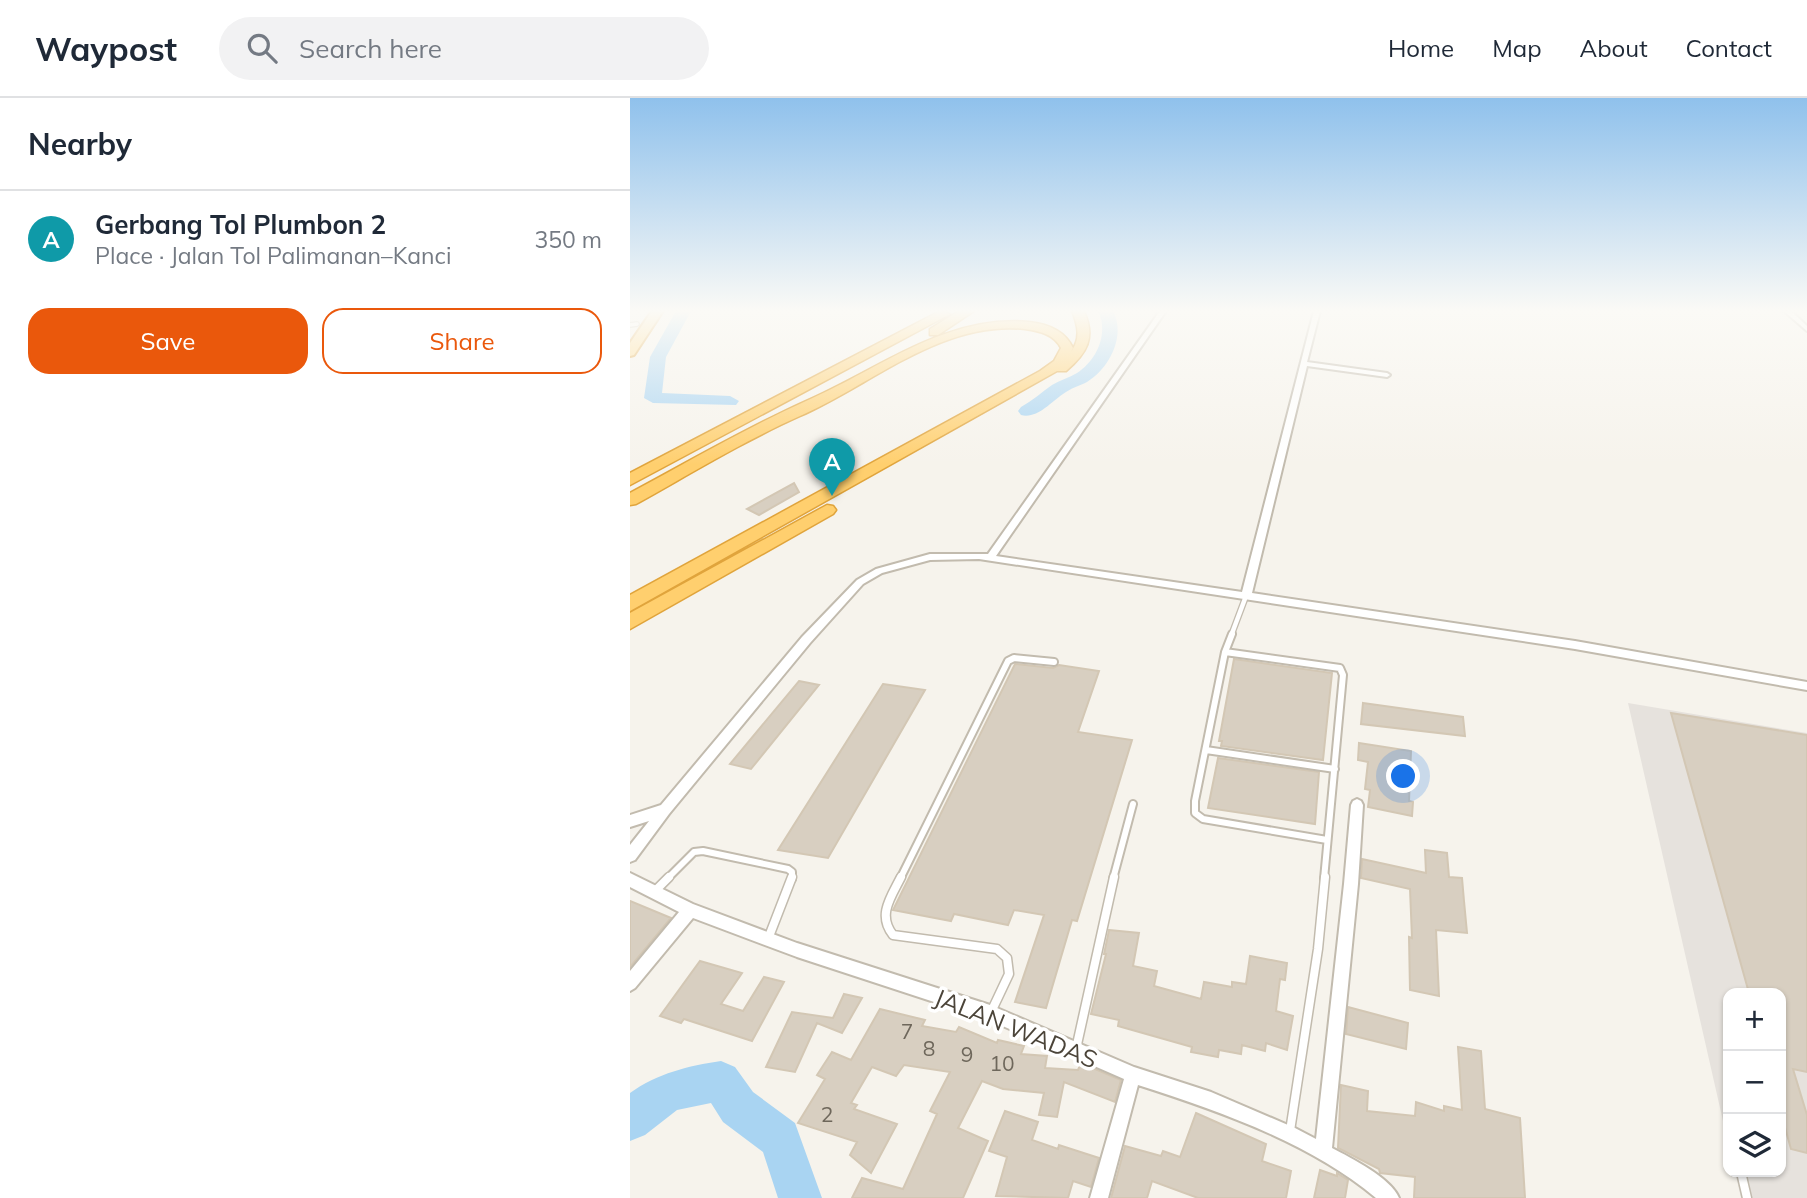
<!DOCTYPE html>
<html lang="en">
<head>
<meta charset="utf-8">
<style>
	:root { --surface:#fff; --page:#f2f2f3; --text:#1f2937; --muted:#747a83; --line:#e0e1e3; --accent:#ea580c }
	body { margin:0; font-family:Mulish,sans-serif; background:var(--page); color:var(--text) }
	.controls { position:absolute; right:21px; bottom:21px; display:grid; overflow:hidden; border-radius:14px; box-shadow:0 2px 5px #0004 }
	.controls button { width:63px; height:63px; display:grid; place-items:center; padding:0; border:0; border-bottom:2px solid var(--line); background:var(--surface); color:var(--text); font:35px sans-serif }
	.you { position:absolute; left:774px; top:679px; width:24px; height:24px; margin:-18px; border:5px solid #fff; border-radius:50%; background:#1a73e8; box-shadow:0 0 0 10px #1a73e833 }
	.badge { display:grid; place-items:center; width:46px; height:46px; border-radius:50%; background:var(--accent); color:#fff; font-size:23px; font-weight:700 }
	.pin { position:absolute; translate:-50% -58px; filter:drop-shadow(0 2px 4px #0008) }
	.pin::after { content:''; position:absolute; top:37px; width:24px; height:21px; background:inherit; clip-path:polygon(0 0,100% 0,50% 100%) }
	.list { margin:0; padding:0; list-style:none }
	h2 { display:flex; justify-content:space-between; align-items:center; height:91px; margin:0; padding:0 28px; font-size:30px }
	h2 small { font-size:23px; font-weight:400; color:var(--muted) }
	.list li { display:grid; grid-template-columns:46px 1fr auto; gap:21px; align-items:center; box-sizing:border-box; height:98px; padding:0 28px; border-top:2px solid var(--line) }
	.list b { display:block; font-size:26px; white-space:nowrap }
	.list p { margin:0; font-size:23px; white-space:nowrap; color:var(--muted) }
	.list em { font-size:23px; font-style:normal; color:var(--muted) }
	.actions { display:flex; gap:14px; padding:21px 28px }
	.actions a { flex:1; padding:16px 0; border:2px solid var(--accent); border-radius:21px; text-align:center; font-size:24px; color:var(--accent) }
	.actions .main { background:var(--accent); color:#fff }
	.icon { flex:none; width:38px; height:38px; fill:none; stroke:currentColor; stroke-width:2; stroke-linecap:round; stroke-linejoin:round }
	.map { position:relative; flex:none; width:1177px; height:1100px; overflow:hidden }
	header { display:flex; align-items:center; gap:42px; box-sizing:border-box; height:98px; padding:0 35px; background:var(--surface); border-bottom:2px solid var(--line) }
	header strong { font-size:33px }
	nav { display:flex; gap:38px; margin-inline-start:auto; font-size:24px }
	.search { width:490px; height:63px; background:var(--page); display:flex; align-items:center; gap:18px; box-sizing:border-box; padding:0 24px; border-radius:38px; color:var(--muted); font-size:26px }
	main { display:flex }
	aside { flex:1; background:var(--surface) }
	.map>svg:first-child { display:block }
	.industrial { fill:#e6e2dd }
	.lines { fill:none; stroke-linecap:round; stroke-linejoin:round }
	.river { fill:#a9d4f2; fill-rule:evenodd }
	.building { fill:#d8cfc1; stroke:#d3c7b4; stroke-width:2 }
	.service-far3-casing { stroke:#c2bbae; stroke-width:6 }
	.service-far2-casing { stroke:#c2bbae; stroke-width:7 }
	.service-far1-casing { stroke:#c2bbae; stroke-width:10 }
	.service-casing { stroke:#c2bbae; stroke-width:11 }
	.minor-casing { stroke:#c2bbae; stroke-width:4 }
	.trunk-casing { stroke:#e0a43c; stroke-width:4 }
	.motorway-casing { stroke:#e0a43c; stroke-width:3 }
	.service-far3 { stroke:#fff; stroke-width:3.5 }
	.service-far2 { stroke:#fff; stroke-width:4.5 }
	.service-far1 { stroke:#fff; stroke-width:6 }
	.service { stroke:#fff; stroke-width:8 }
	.minor { fill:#fff; fill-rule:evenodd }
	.trunk { fill:#ffd985; fill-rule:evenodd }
	.motorway { fill:#ffcf6e; fill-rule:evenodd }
	.labels { text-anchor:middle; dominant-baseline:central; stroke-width:7; stroke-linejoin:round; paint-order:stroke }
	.near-number-label { font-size:21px; fill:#6e675b }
	.near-street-label { font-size:24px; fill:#4b4439; stroke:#fff }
</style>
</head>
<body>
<header>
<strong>Waypost</strong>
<div class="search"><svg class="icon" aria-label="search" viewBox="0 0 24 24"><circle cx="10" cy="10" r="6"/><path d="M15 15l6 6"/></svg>Search here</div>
<nav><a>Home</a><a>Map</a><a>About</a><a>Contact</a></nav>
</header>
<main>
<aside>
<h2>Nearby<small></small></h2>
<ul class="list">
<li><span class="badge" style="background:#0f9aa8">A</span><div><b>Gerbang Tol Plumbon 2</b><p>Place · Jalan Tol Palimanan–Kanci</p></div><em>350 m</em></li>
</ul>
<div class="actions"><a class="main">Save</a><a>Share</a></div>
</aside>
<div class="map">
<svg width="1177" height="1100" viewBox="0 0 1177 1100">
	<rect width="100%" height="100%" fill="#f6f3ec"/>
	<!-- industrial -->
	<path class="industrial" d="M998 605 1177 635V1100H1111L1105 1074H1151V895H1098V1045Z"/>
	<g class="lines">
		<!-- river -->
		<path class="river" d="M46 213H61L36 259 32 295 100 298 109 303 106 307 23 305 14 300 20 259Z
			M468 213H483C496 237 480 270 457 284 449 288 441 290 433 296 420 305 407 321 391 317L388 313 391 309C402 303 412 294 422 287 430 282 439 280 447 275 467 262 479 235 468 213Z
			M91 963 105 969 123 994 165 1025 192 1100H148L133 1054 93 1024 81 1005 47 1012 15 1037 0 1043V995C28 975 58 968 91 963Z"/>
	</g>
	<!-- building -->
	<path class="building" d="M164 385 169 394 129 417 117 411Z
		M604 561 702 575 693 662 591 648 592 643H589Z
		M385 566 423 570 429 567 469 573 448 634 502 642 447 823 442 822 416 910 385 904 414 817 384 812 378 827 324 816 321 823 263 812Z
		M169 583 189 587 121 671 100 666Z
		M253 586 295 592 198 760 148 752Z
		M733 605 833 619 835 638 731 626Z
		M1041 615 1177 637V974L1163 971 1177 1017V1055L1161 1051 1151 1015V895H1119Z
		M729 645 781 653 779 703 783 704 782 718 738 709 740 692 735 691 738 664 728 662Z
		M588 660 689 674 685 726 578 710Z
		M795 752 817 755 819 779 832 780 834 803 837 835 806 832 809 898 780 892 779 839 782 840 780 791 731 780 732 761 796 775Z
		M0 803 41 820 0 869Z
		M479 832 509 835 503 868 527 873 524 888 571 901 574 884 602 889V884L616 886 620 858 657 865 655 882 650 881 646 913 663 918 657 952 636 945 635 953 612 947 611 956 589 952 588 959 561 954 562 949 488 928 489 922 461 916 476 856H474Z
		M70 863 112 875 91 906 113 913 134 879 154 884 122 943 54 921 51 925 30 918Z
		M214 896 232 900 212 935 187 925 165 974 136 969 162 914 203 920Z
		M718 909 778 925 776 951 716 936Z
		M250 911 295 922 292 928 326 934 329 929 367 945 368 942 394 948 391 956 417 958 415 970 448 972 451 965 491 982 485 1004 434 984 427 1019 409 1017 414 995 373 991 352 983 328 1030 358 1043 333 1100H222L232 1080 273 1091 307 1016 300 1013 320 974 274 967 266 978 242 969 221 1005 227 1007 224 1011 267 1026 241 1075 220 1057 227 1044 168 1025 195 981 187 977 202 954 221 962Z
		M828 949 851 953 855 1011 890 1020 895 1100H784L785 1079 750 1075 749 1071 708 1050 711 987 738 993 737 1013 785 1018 786 1004 814 1013V1008L832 1012Z
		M375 1013 408 1024 402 1042 428 1051 429 1047 469 1060 461 1089 443 1083 438 1100 366 1098 377 1059 359 1053Z
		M566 1015 636 1046 632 1063 661 1073 656 1100H568L522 1083 517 1100H481L495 1048 531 1058 533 1053 550 1059Z
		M690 1072 707 1078V1075L718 1082 715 1100H684Z"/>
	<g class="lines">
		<defs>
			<path id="service-far3" d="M0 227 7 226"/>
			<path id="service-far2" d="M601 538 616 498"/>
			<path id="service-far1" d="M602 536 595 554 565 703V715L573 721 697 742
				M595 554 710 570 713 577 694 781
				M576 652 705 671
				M37 781 64 754 73 753 158 771 162 774V781
				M270 781 378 563 384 560 424 564
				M483 781 503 706"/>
			<path id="service" d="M271 779C261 799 247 817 263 837L367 851 377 860 379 876 362 912
				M25 793 39 779
				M138 841 162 779
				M446 951 484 779
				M660 1033 688 851 695 779
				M1111 1074 1117 1100"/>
			<path id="minor" d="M530 213H536L366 458 612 494 684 213H690L677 264 757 275 760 277 757 279 677 268 622 495 945 543 1177 584V592L945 551 349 461 300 462 252 475 233 486 180 545 39 716 5 762 0 764V747L19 723 0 729V717L31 707 172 539 227 482 246 471 300 456H358Z
				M1154 213H1161L1177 228V233Z
				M727 701 731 703 733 707 728 786 702 1050C721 1060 761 1080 769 1100H746C681 1045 589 1013 508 987L478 1100H460L494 981 359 922 167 859 63 820 5 890 0 893V873L49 814 0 789V775L63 806 167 845 360 907 504 969 581 994 665 1030 686 1041 714 786 721 707 723 703Z"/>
			<path id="trunk" d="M22 213H33L4 257 0 258V245Z"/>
			<path id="motorway" d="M310 213 320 216 0 387V375Z
				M329 213H344L308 237H300V231Z
				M442 213H454C466 240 457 255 436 273H427L0 513V497L410 273 424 263 431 250C424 236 409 233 395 231 312 222 241 287 170 318 114 343 60 376 6 406L0 407V395C58 364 116 330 176 303 248 272 316 216 399 224 418 226 435 233 443 250L441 254C451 240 448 228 442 213Z
				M197 407 203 408 206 412 203 416 0 531V515Z"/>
		</defs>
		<!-- service-far3 casing -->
		<use href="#service-far3" class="service-far3-casing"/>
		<!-- service-far2 casing -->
		<use href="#service-far2" class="service-far2-casing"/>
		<!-- service-far1 casing -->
		<use href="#service-far1" class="service-far1-casing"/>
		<!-- service casing -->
		<use href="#service" class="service-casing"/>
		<!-- minor casing -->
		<use href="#minor" class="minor-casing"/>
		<!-- trunk casing -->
		<use href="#trunk" class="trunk-casing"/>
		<!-- motorway casing -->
		<use href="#motorway" class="motorway-casing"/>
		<!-- service-far3 -->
		<use href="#service-far3" class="service-far3"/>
		<!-- service-far2 -->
		<use href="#service-far2" class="service-far2"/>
		<!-- service-far1 -->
		<use href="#service-far1" class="service-far1"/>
		<!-- service -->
		<use href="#service" class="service"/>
		<!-- minor -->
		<use href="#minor" class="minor"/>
		<!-- trunk -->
		<use href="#trunk" class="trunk"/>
		<!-- motorway -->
		<use href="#motorway" class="motorway"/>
	</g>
	<!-- sky -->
	<linearGradient id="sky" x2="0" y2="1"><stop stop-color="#8fc1ec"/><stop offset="0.58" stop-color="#fbfaf6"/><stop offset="1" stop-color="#fbfaf6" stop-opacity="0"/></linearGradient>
	<rect width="1177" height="367" fill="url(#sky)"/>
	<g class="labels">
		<!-- near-number labels -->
		<g class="near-number-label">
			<text x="277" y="933">7</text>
			<text x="299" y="950">8</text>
			<text x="337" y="956">9</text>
			<text x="372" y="965">10</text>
			<text x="197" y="1016">2</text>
		</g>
		<!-- near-street labels -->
		<g class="near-street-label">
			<text transform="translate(386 930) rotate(22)">JALAN WADAS</text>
		</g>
	</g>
</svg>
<div class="controls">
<button>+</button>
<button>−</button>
<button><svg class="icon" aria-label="layers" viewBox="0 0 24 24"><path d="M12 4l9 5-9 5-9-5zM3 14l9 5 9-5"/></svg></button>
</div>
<div class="you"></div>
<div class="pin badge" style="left:202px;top:398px;background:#0f9aa8">A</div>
</div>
</main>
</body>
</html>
